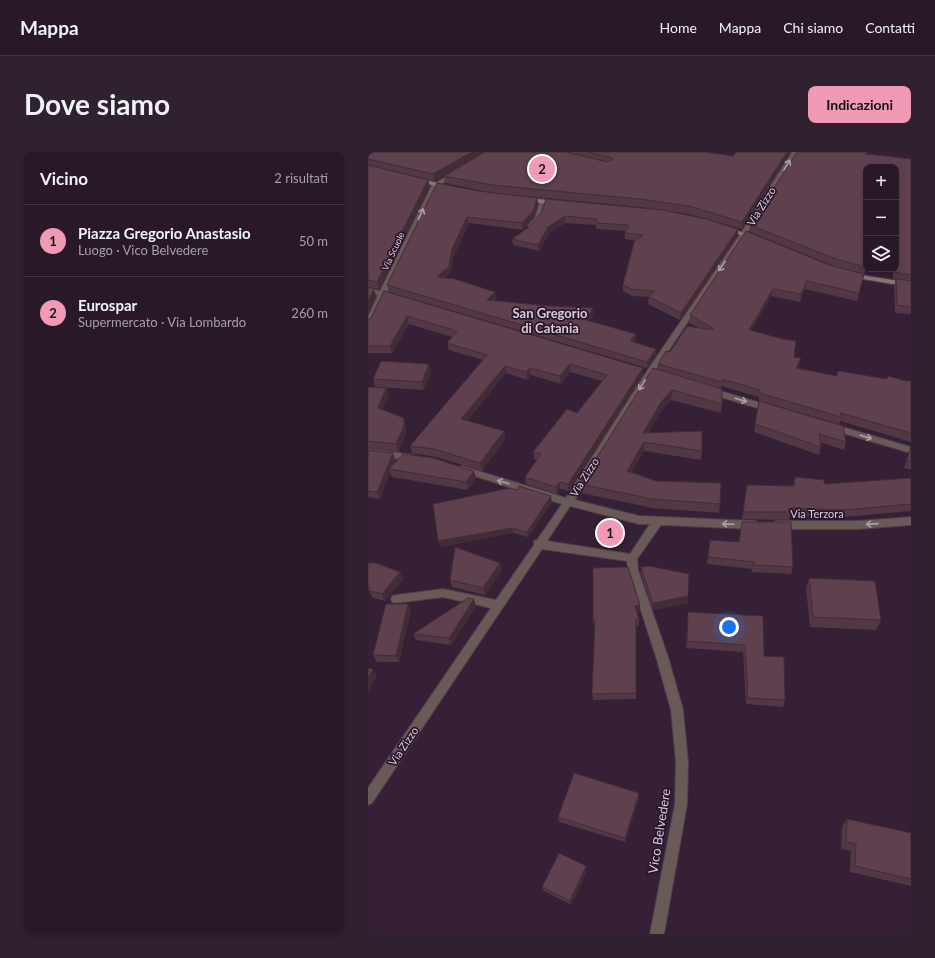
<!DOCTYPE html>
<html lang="it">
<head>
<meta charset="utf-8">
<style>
	:root { --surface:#281828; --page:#302130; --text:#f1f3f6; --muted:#a5a0a8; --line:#443745; --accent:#f09ab6 }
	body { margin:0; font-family:Lato,sans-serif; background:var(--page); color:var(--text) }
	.controls { position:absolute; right:12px; top:12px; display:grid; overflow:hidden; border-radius:8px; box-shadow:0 2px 6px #0003 }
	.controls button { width:36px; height:36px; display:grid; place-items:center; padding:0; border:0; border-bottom:1px solid var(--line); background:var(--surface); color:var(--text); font:20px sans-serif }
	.you { position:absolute; left:361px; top:475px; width:14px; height:14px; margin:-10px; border:3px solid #fff; border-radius:50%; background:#1a73e8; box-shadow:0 0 0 6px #1a73e833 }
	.badge { display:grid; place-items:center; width:26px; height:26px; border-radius:50%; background:var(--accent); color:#111; font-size:13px; font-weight:700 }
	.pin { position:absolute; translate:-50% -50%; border:2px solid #fff; box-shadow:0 1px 4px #0006 }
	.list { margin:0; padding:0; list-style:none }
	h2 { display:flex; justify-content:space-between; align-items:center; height:52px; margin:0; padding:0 16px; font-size:17px }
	h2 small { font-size:13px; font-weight:400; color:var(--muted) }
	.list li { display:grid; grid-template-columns:26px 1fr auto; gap:12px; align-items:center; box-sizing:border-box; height:72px; padding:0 16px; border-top:1px solid var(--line) }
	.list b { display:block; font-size:15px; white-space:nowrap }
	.list p { margin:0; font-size:13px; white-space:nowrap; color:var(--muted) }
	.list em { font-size:13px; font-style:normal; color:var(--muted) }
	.icon { flex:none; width:22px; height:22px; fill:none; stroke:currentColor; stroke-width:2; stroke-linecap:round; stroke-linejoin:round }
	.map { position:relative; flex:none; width:543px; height:782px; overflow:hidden; border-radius:8px }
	header { display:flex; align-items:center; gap:24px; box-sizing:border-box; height:56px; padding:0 20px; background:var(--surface); border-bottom:1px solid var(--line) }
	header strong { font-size:19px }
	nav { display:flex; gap:22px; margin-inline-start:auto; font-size:14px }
	.intro { display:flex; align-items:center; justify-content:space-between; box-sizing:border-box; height:96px; padding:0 24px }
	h1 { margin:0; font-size:28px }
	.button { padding:10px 18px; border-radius:8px; background:var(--accent); color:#111; font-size:14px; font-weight:700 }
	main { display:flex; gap:24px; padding:0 24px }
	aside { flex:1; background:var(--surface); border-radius:8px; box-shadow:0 2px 6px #0003 }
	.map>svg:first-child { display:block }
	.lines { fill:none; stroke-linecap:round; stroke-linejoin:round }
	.street-casing { stroke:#503c50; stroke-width:2 }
	.secondary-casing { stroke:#503c50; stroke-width:2 }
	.street { fill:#695957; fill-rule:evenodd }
	.secondary { fill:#8d7371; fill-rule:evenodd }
	.wall { fill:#523744 }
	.shaded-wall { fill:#422d37 }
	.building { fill:#5f404f; stroke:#422d37 }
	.oneway { stroke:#ad9fa6 }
	.labels { text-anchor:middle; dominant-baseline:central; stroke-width:3.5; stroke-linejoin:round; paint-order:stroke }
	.far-street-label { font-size:9px; fill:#dbcddb; stroke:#2a162b }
	.street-label { font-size:11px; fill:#dbcddb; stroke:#2a162b }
	.far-district-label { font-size:13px; font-weight:bold; fill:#dbcddb; stroke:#2a162b }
	.near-street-label { font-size:13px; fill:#dbcddb; stroke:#2a162b }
</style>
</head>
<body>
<header>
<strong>Mappa</strong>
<nav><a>Home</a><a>Mappa</a><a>Chi siamo</a><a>Contatti</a></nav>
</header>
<div class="intro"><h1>Dove siamo</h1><a class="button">Indicazioni</a></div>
<main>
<aside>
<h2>Vicino<small>2 risultati</small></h2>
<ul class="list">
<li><span class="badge">1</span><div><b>Piazza Gregorio Anastasio</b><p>Luogo · Vico Belvedere</p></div><em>50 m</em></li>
<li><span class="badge">2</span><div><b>Eurospar</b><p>Supermercato · Via Lombardo</p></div><em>260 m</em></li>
</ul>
</aside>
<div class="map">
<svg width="543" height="782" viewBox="0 0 543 782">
	<rect width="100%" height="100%" fill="#352035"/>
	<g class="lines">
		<defs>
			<path id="street" d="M424 0H430L379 81 285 222 207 348 271 364 387 369 390 370 392 373 390 376 387 377 293 373 269 407 270 418 301 508 315 558 320 610 319 652 296 782H282L307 652 308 610 303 558 289 508 260 418 259 409 174 397 4 651 0 653V636L123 456 75 445 28 451 24 450 23 447 24 444 28 443 75 437 128 448 166 393V389L169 388 194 352 91 319 89 317 91 315 94 314 198 346 279 219 373 81ZM202 354 271 372H282L262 402 179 389Z
				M86 20 91 21 70 34 19 141 31 146 27 148 17 145 4 173 0 175V165L10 143 0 140V136L12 139 64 33Z
				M175 47 178 49 173 66 165 75H161L160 74 167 66 172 49Z
				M342 236 406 255 407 257 403 260 339 241 338 239 339 237Z
				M464 272 543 295V301L461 277 460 275Z
				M0 297 46 303 51 306 46 309 0 303Z
				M543 365V373L491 377H409L406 376 404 373 406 370 409 369H491Z"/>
			<path id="secondary" d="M49 26 82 34 83 35 80 37 47 29 46 28Z
				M157 46 191 49 194 51 191 53 155 49V47Z
				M356 75H360L391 87 386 88 356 77Z
				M480 121 543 131V135L483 125H480Z"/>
		</defs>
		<!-- street casing -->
		<use href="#street" class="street-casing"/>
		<!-- secondary casing -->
		<use href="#secondary" class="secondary-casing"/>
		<!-- street -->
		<use href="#street" class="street"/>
		<!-- secondary -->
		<use href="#secondary" class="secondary"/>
	</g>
	<!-- wall -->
	<path class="wall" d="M0 0H117L67 29 0 13Z
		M117 0H338L365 4 368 0H422L374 77 320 62 272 55 125 41 77 31 76 24Z
		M501 0 500 2 543 7V162L527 161 526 134 528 127H525V117H528V15H498V116L489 149 437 137 432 150 403 144 383 179 426 205 431 214 430 216 468 224 470 219 519 227 543 229V290L472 269 471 272 391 249V245L353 234 354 252 353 261 303 248 293 259 280 281 334 299 333 308 276 299 264 320 352 352 351 361 284 356 213 341 212 332 289 218 290 212 331 176 321 171 322 163 461 113 466 114 382 80V73Z
		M0 13 60 28 62 35 11 137 0 135 6 137 8 144 0 161Z
		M110 39 169 46 170 52 166 65 155 78 101 71 86 104 82 121 77 126 128 146 126 149 181 154 225 156V163L222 169 268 182V188L267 191 288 203 279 216 21 140 19 133Z
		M173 61 370 77V83L312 168 280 152 281 145 264 144 255 139V133L268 89 257 87V81L258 79 228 77V73L197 71 181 81 171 99 145 93 144 87 161 75Z
		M16 139 275 223 201 339 192 337 189 342 158 332 157 325 169 308 166 307 165 300 209 261 234 229 202 220 193 232 163 223 159 228 138 221 100 268 138 286 114 319 68 305 44 301 42 294 115 208 81 198 79 191 84 185 41 172 24 201H0V167L3 166Z
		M63 219 56 238 7 235 5 227Z
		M0 235 18 236 21 243 14 258 38 274V281L31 300 0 296Z
		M391 249 478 290 476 298 452 290 453 295 451 303 386 280Z
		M543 294V318L536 316Z
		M0 298 27 308 26 312 108 326 100 338 24 325 22 320 12 347 0 345Z
		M427 325 457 332 543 326V359L476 365 422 363 421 368 374 367 379 333 425 334Z
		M184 350 160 385 145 381 72 395Z
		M342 388 425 415 423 422 383 420 384 417 339 412Z
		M0 411 32 420 35 428 17 449 5 446 1 439H0Z
		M132 411 134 418 117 443 84 435 82 428Z
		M273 415 320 451 285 458 273 422Z
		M441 426 513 468 508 478 442 475 438 436Z
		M108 454 83 493 48 488 45 482Z
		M43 459 31 510H9L5 503Z
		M272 460 269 461 271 467V474H268V547L225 548 224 542 227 474H226L225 468Z
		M320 460 396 504 417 548 415 555 378 552 375 500 318 496Z
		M271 641V646L257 690 191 670 190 665Z
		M479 667 543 681V734L482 720 483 699 473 697 474 675Z
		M219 719 203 753 176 739 174 735Z"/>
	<!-- shaded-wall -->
	<path class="shaded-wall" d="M104 0H117L67 29 65 22Z
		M419 0H422L374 77V70Z
		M60 28 62 35 11 137 9 130Z
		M169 46 170 52 166 65 155 78 154 71Z
		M197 64V71L181 81 171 99 170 93 180 75Z
		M99 65 101 71 86 104 82 121 70 132 69 125 84 97Z
		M370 77V83L312 168 313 161Z
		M439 129 437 137 432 150 433 142Z
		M6 137 8 144 0 161V149Z
		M405 137 403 144 380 185 381 178Z
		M127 140 128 146 120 154 119 148Z
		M225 156V163L218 174V168Z
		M39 164 41 172 24 201 22 194Z
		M268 182V188L262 196V189Z
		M288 197V203L279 216V210Z
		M433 206 431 214 427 223 428 216Z
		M61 212 63 219 56 238 54 230Z
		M202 212V220L193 232 192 224Z
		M137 214 138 221 95 274 93 267Z
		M162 216 163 223 159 228 158 220Z
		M275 216V223L201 339 200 332Z
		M18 236 21 243 12 263 10 256Z
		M304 238 303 248 293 259 275 290V281L293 250Z
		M36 266 38 274V281L31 300 28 292Z
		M136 279 138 286 114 319 112 311Z
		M276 290V299L259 328V319Z
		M25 301 27 308 24 318 21 317 22 320 12 347 9 340Z
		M106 319 108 326 100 338 98 330Z
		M191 330 192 337 189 342 188 335Z
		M183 344 184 350 160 385 159 380Z
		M144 376 145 381 72 395 70 389Z
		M132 411 134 418 117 443 115 436Z
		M32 420 35 428 17 449 14 442Z
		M320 444V451L285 458V451Z
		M106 447 108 454 83 493 81 486Z
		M40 452 43 459 31 510 28 504Z
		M272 453V460L267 461V454Z
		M5 517 9 524 0 540V527Z
		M271 641V646L257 690V686Z
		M218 714 219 719 203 753 202 749Z"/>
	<!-- building -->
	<path class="building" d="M0 0H104L65 22 0 7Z
		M117 0H198L239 10 244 8V6L220 0H338L365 4 368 0H419L374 70 321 54 272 47 124 33 76 24Z
		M429 0H499L498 2 543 7V123L527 120V117H528V15H498V115L468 107 382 73Z
		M0 13 60 28 9 130 0 128Z
		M69 31 110 39 169 46 165 59 154 71 99 65 84 97 81 114 69 125 87 127 127 140 119 148 181 154 225 156 218 168 268 182 262 189 288 197 279 210 19 133Z
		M178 47 295 58 338 67 370 77 313 161 281 145 286 139 264 137 255 133 266 90 275 83 257 81 261 73 228 71 229 67 197 64 180 75 170 93 144 87 161 75 173 61Z
		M378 79 461 113 496 122 491 141 439 129 433 142 405 137 381 178 415 187 428 189 426 205 433 206 428 216 469 224 470 219 519 227 520 224 538 229H543V281L472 261 473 265 392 241V238L354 227V230L290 212 298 199 302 200 319 174 344 178 345 176 322 163Z
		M528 127 543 129V155L529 153Z
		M0 135 6 137 0 149Z
		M16 139 275 216 200 332 191 330 188 335 157 325 173 302 165 300 199 257 209 261 239 223 202 212 192 224 162 216 158 220 137 214 93 267 136 279 112 311 66 297 42 294 119 203 79 191 89 179 39 164 22 194H0V167L3 166Z
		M13 209 61 212 54 230 5 227Z
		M285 216 354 237V252L304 238 293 250 275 281 334 279V299L276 290 259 319 288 329 353 331 352 352 284 347 212 332Z
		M0 235 18 236 10 256 36 266V274L28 292 0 289Z
		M391 249 475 274 478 290 451 282 453 295 387 272Z
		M543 294V310L539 308Z
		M0 298 25 301 9 340 0 339Z
		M35 302 65 306 106 319 98 330 21 317Z
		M427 325 456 328 457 332 543 326V352L478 358 422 356V360H375L379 333 426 334Z
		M151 334 183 344 159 380 144 376 70 389 65 352 142 336 149 338Z
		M374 370H423L425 415 385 413 387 410 340 405 342 388 371 390Z
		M87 395 132 411 115 436 82 428Z
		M0 411H8L32 420 14 442 1 439V433L0 432Z
		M281 414 321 422 320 444 285 451 273 415Z
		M260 415 272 453 267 454 271 467H268V541L224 542 227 468H225V416Z
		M441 426 507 429 513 468 445 465Z
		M100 446 106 447 81 486 45 482Z
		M18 452H40L28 504 5 503Z
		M320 460 395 464 396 504 416 505 417 548 380 546 377 493 319 489Z
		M0 516 5 517 0 527Z
		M206 621 271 641 257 686 190 665Z
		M479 667 543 681V727L487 714 488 692 478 690Z
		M191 701 218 714 202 749 174 735Z"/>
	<!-- one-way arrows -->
	<defs><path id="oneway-shaft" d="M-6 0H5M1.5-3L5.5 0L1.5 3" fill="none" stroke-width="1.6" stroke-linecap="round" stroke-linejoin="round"/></defs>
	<g class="oneway">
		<use href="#oneway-shaft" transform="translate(419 13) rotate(-58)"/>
		<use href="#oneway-shaft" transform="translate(53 62) rotate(-65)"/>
		<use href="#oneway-shaft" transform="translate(354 114) rotate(124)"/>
		<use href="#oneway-shaft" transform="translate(274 233) rotate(122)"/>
		<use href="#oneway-shaft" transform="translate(373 248) rotate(16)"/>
		<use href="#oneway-shaft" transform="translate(498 285) rotate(16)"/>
		<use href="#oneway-shaft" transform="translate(135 330) rotate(-163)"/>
		<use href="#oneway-shaft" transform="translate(360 372) rotate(-178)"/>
		<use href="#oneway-shaft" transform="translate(504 372) rotate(176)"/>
	</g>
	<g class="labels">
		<!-- far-street labels -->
		<g class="far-street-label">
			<text transform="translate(25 99) rotate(-65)">Via Scuole</text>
		</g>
		<!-- street labels -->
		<g class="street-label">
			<text transform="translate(393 54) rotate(-58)">Via Zizzo</text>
			<text transform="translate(216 325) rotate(-57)">Via Zizzo</text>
			<text x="449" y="361">Via Terzora</text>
			<text transform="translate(35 594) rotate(-56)">Via Zizzo</text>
		</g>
		<!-- far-district labels -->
		<g class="far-district-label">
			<text x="182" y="161">San Gregorio<tspan x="182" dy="15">di Catania</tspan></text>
		</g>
		<!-- near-street labels -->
		<g class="near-street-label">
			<text transform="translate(291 679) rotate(-81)">Vico Belvedere</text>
		</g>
	</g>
</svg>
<div class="controls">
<button>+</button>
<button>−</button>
<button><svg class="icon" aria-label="layers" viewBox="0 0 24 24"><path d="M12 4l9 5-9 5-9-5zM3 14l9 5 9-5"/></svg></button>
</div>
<div class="you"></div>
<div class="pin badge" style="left:242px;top:381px">1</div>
<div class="pin badge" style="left:174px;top:17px">2</div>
</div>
</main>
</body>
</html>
